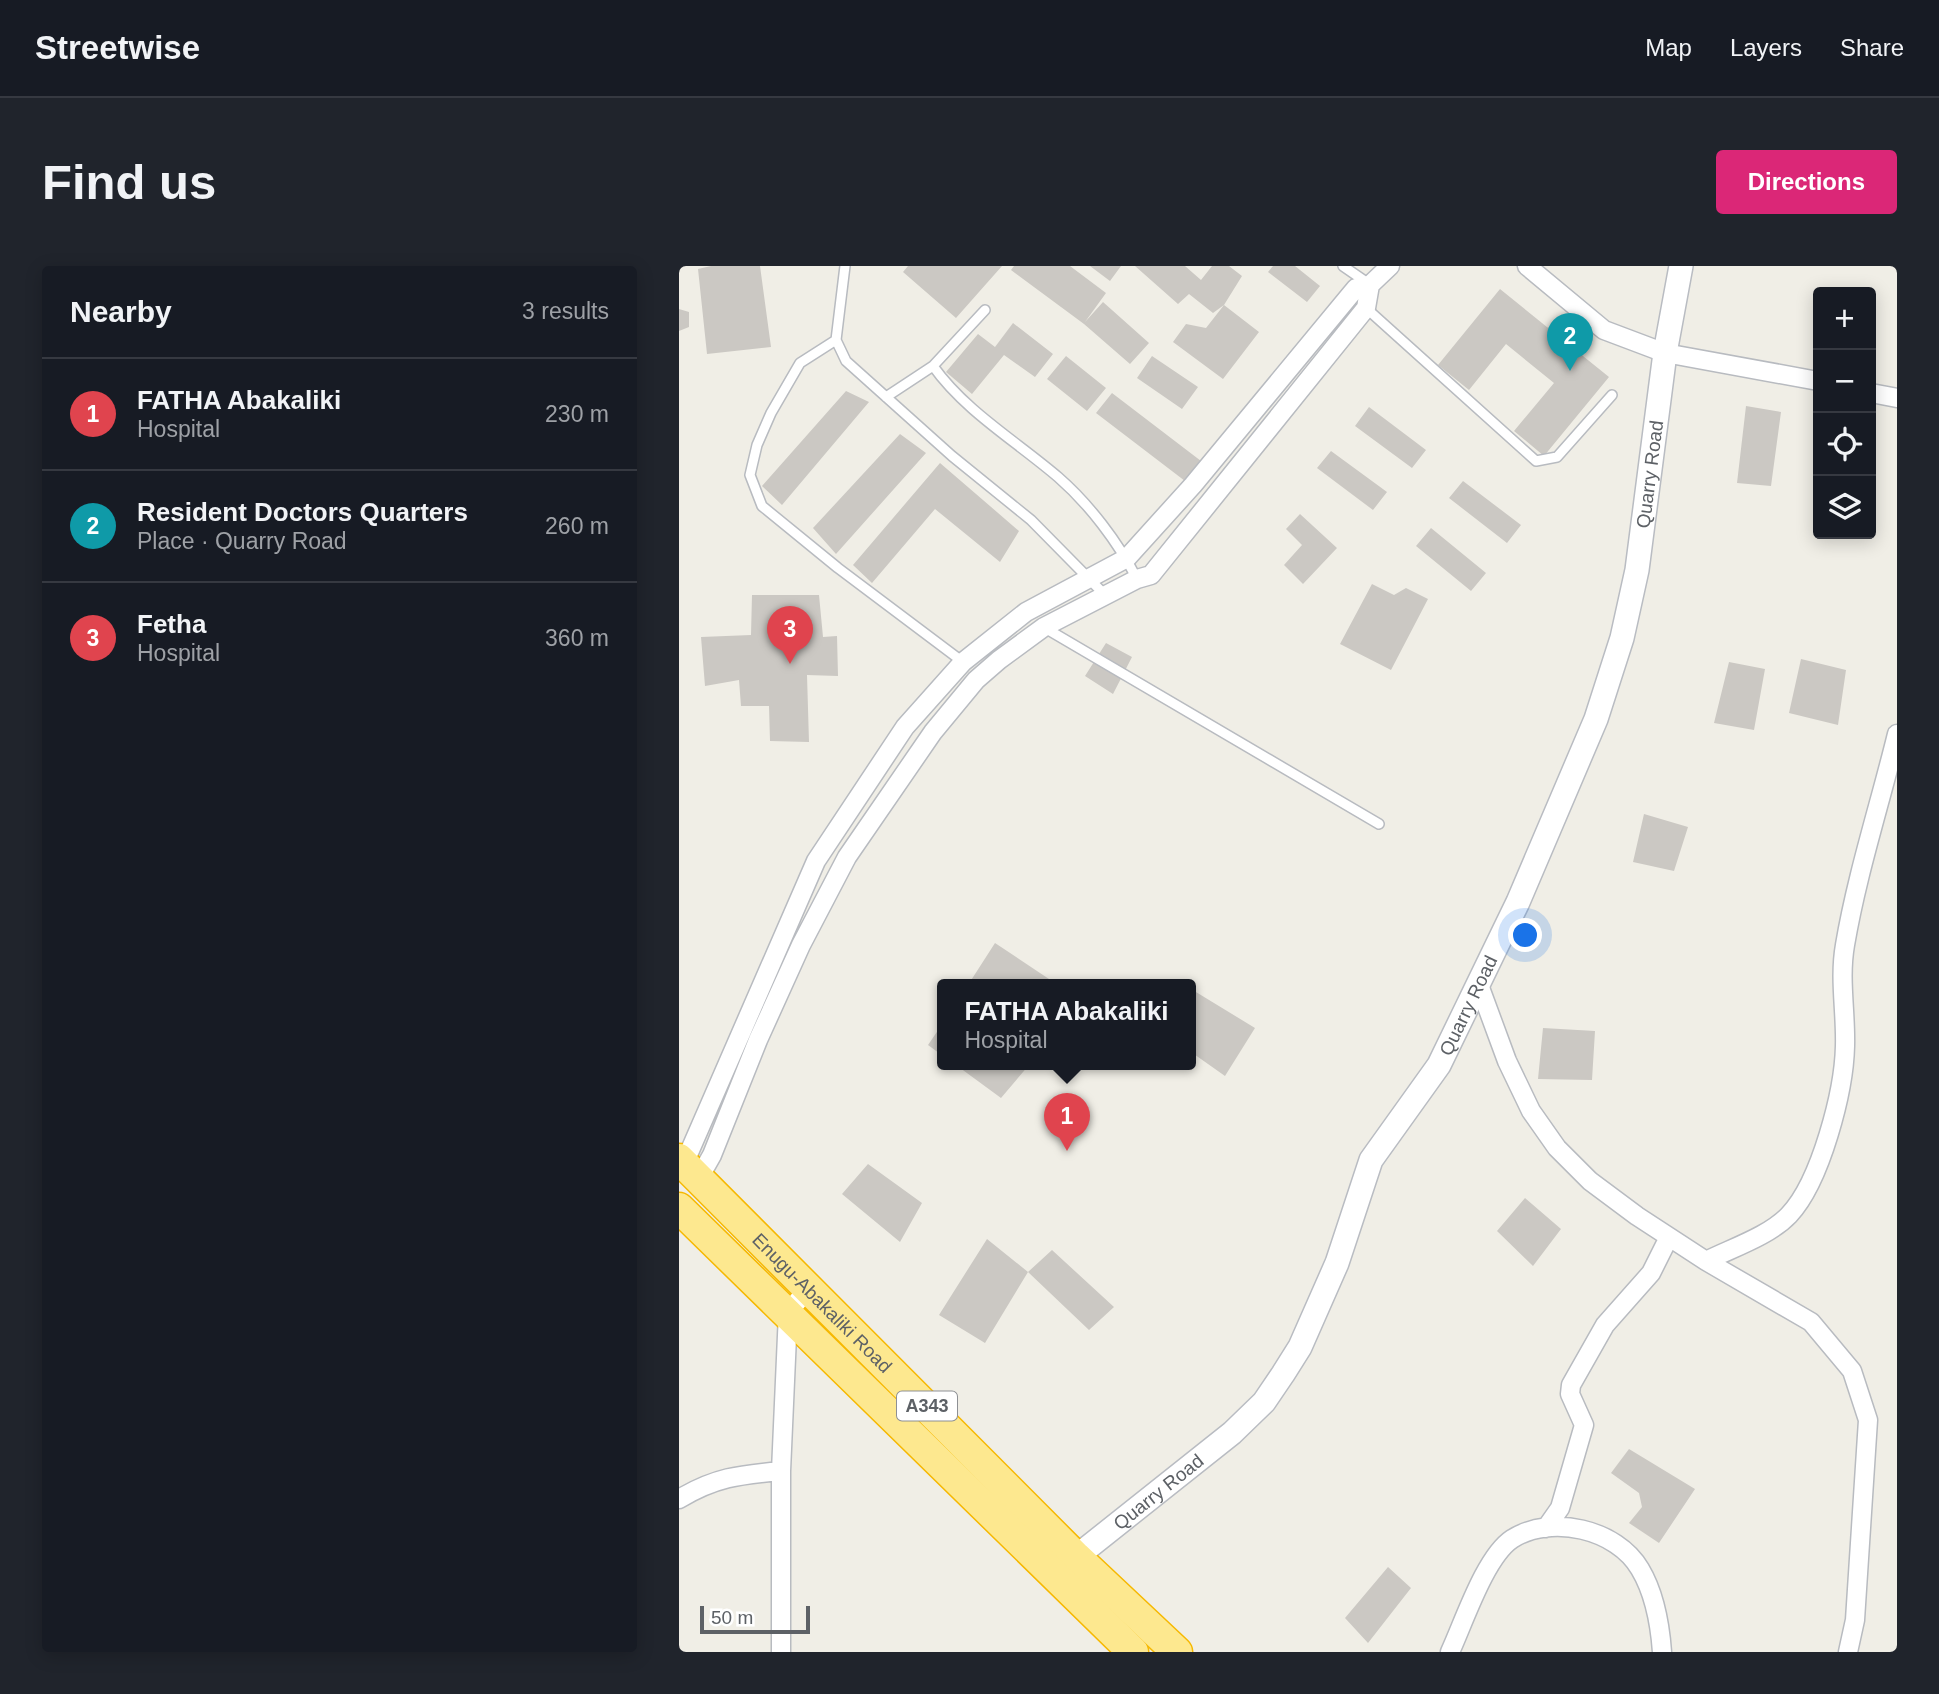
<!DOCTYPE html>
<html lang="en">
<head>
<meta charset="utf-8">
<style>
	:root { --surface:#171b24; --page:#20242c; --text:#f1f3f6; --muted:#9ea1a6; --line:#363941; --accent:#db2777 }
	body { margin:0; font-family:Helvetica,sans-serif; background:var(--page); color:var(--text) }
	.controls { position:absolute; right:21px; top:21px; display:grid; overflow:hidden; border-radius:7px; box-shadow:0 4px 18px #0003 }
	.controls button { width:63px; height:63px; display:grid; place-items:center; padding:0; border:0; border-bottom:2px solid var(--line); background:var(--surface); color:var(--text); font:35px sans-serif }
	.scale { position:absolute; left:21px; bottom:18px; width:110px; box-sizing:border-box; padding-left:7px; border:4px solid #5d6166; border-top:0; font-size:19px; line-height:24px; white-space:nowrap; color:#5d6166; -webkit-text-stroke:5px #fff; paint-order:stroke }
	.you { position:absolute; left:847px; top:670px; width:24px; height:24px; margin:-18px; border:5px solid #fff; border-radius:50%; background:#1a73e8; box-shadow:0 0 0 10px #1a73e833 }
	.badge { display:grid; place-items:center; width:46px; height:46px; border-radius:50%; background:var(--accent); color:#fff; font-size:23px; font-weight:700 }
	.pin { position:absolute; translate:-50% -58px; filter:drop-shadow(0 2px 4px #0008) }
	.pin::after { content:''; position:absolute; top:37px; width:24px; height:21px; background:inherit; clip-path:polygon(0 0,100% 0,50% 100%) }
	.popup { position:absolute; left:258px; top:713px; width:259px; height:91px; box-sizing:border-box; display:grid; place-content:center; border-radius:7px; background:var(--surface); filter:drop-shadow(0 2px 5px #0005); font-size:23px; white-space:nowrap; color:var(--muted) }
	.popup b { font-size:26px; color:var(--text) }
	.popup::after { content:''; position:absolute; left:50%; top:100%; margin-left:-14px; border:14px solid transparent; border-top-color:var(--surface) }
	.list { margin:0; padding:0; list-style:none }
	h2 { display:flex; justify-content:space-between; align-items:center; height:91px; margin:0; padding:0 28px; font-size:30px }
	h2 small { font-size:23px; font-weight:400; color:var(--muted) }
	.list li { display:grid; grid-template-columns:46px 1fr auto; gap:21px; align-items:center; box-sizing:border-box; height:112px; padding:0 28px; border-top:2px solid var(--line) }
	.list b { display:block; font-size:26px; white-space:nowrap }
	.list p { margin:0; font-size:23px; white-space:nowrap; color:var(--muted) }
	.list em { font-size:23px; font-style:normal; color:var(--muted) }
	.icon { flex:none; width:38px; height:38px; fill:none; stroke:currentColor; stroke-width:2; stroke-linecap:round; stroke-linejoin:round }
	.map { position:relative; flex:none; width:1218px; height:1386px; overflow:hidden; border-radius:7px }
	header { display:flex; align-items:center; gap:42px; box-sizing:border-box; height:98px; padding:0 35px; background:var(--surface); border-bottom:2px solid var(--line) }
	header strong { font-size:33px }
	nav { display:flex; gap:38px; margin-inline-start:auto; font-size:24px }
	.intro { display:flex; align-items:center; justify-content:space-between; box-sizing:border-box; height:168px; padding:0 42px }
	h1 { margin:0; font-size:49px }
	.button { padding:18px 32px; border-radius:7px; background:var(--accent); color:#fff; font-size:24px; font-weight:700 }
	main { display:flex; gap:42px; padding:0 42px }
	aside { flex:1; background:var(--surface); border-radius:7px; box-shadow:0 4px 18px #0003 }
	.map>svg:first-child { display:block }
	.building { fill:#cbc8c3 }
	.lines { fill:none; stroke-linecap:round; stroke-linejoin:round }
	.lane-casing { stroke:#b8bbc0; stroke-width:12 }
	.street-casing { stroke:#b8bbc0; stroke-width:21 }
	.secondary-casing { stroke:#b9bcc2; stroke-width:26 }
	.highway-casing { stroke:#f6b800; stroke-width:33 }
	.lane { stroke:#fff; stroke-width:9 }
	.street { stroke:#fff; stroke-width:18 }
	.secondary { stroke:#fff; stroke-width:23 }
	.highway { stroke:#fde88f; stroke-width:30 }
	.labels { text-anchor:middle; dominant-baseline:central; stroke-width:5; stroke-linejoin:round; paint-order:stroke }
	.shield { fill:#fff; stroke:#8e9094; stroke-width:2 }
	.shield-label { font-size:18px; font-weight:bold; fill:#5d6166 }
	.street-label { font-size:19px; fill:#5d6166; stroke:#fff }
</style>
</head>
<body>
<header>
<strong>Streetwise</strong>
<nav><a>Map</a><a>Layers</a><a>Share</a></nav>
</header>
<div class="intro"><h1>Find us</h1><a class="button">Directions</a></div>
<main>
<aside>
<h2>Nearby<small>3 results</small></h2>
<ul class="list">
<li><span class="badge" style="background:#e0444e">1</span><div><b>FATHA Abakaliki</b><p>Hospital</p></div><em>230 m</em></li>
<li><span class="badge" style="background:#0f9aa8">2</span><div><b>Resident Doctors Quarters</b><p>Place · Quarry Road</p></div><em>260 m</em></li>
<li><span class="badge" style="background:#e0444e">3</span><div><b>Fetha</b><p>Hospital</p></div><em>360 m</em></li>
</ul>
</aside>
<div class="map">
<svg width="1218" height="1386" viewBox="0 0 1218 1386">
	<rect width="100%" height="100%" fill="#f0eee6"/>
	<!-- building -->
	<path class="building" d="M32 0H81L92 81 28 88 19 3Z
		M229 0H323L277 52 224 6Z
		M335 0H391L427 27 406 56 424 36 470 77 451 98 405 58 332 4Z
		M411 0H442L431 15Z
		M456 0H506L522 14 533 0H550L563 10 545 39 580 66 544 113 494 76 507 58 527 62 545 39 534 47 510 28 499 38Z
		M594 0H616L641 20 628 36 589 6Z
		M821 23 930 111 865 190 835 165 875 117 827 78 790 124 759 99Z
		M0 43 10 46V61L0 65Z
		M334 57 374 88 356 111 325 89 293 128 267 106 299 68 316 81Z
		M387 90 427 122 408 145 368 113Z
		M473 90 519 121 503 143 458 112Z
		M167 125 190 136 103 239 83 220Z
		M433 127 522 195 506 215 417 147Z
		M1067 140 1102 146 1092 220 1058 217Z
		M690 141 747 184 733 202 676 160Z
		M221 168 247 187 157 288 134 262Z
		M652 185 708 226 694 244 638 202Z
		M261 197 340 265 321 296 256 243 193 317 174 299Z
		M784 215 842 259 828 277 770 232Z
		M621 248 658 282 624 318 605 299 623 279 607 263Z
		M752 262 807 307 792 325 737 280Z
		M693 318 715 329 727 322 749 333 712 404 661 378Z
		M73 329H140L144 371 158 370 159 410 128 409 130 476 91 475 90 440H62L60 414 26 420 22 371 72 369Z
		M427 377 453 391 434 428 406 410Z
		M1122 393 1167 404 1159 459 1110 447Z
		M1050 396 1086 403 1075 464 1035 457Z
		M965 548 1009 561 995 605 954 596Z
		M316 677 379 719H289Z
		M512 723 576 762 546 810 512 786Z
		M264 757V790L249 779Z
		M864 762 916 765 913 814 859 813Z
		M277 799H350L322 832Z
		M189 898 243 937 221 976 163 928Z
		M846 932 882 963 854 1000 818 965Z
		M308 973 349 1006 306 1077 260 1049Z
		M373 984 435 1041 410 1064 349 1006Z
		M950 1183 1016 1223 980 1277 950 1257 963 1241 960 1227 932 1207Z
		M709 1301 732 1322 689 1377 666 1352Z"/>
	<g class="lines">
		<defs>
			<path id="lane" d="M166 0 157 74 167 95 273 190 352 254 426 329
				M664 0 690 18
				M687 42 857 195 878 191 933 129
				M306 44 254 100C286 145 337 175 379 211 410 238 439 276 458 313
				M157 74 121 97 92 147 78 179 71 209 83 240 159 302 284 396
				M207 131 254 100
				M366 362 700 558"/>
			<path id="street" d="M848 0 925 64 986 87 1139 115
				M1192 127 1218 132
				M800 719 828 795 852 845 878 882 911 915 958 950 1027 995 1132 1056 1173 1105 1189 1154 1176 1354 1169 1386
				M5 898 137 595 226 461 284 396 347 346 448 292 514 219 672 28 677 22 691 19 711 0
				M20 912 33 889 79 774 122 679 168 591 254 466 297 414 320 394 365 361 458 313 472 309 687 42 691 19
				M1027 995C1053 982 1090 970 1110 949 1142 915 1165 825 1166 780 1167 746 1160 713 1166 679 1178 608 1201 538 1218 468
				M0 1233C37 1211 60 1209 102 1205
				M867 1262 881 1242 905 1159 891 1128 892 1119 926 1059 972 1007 990 971
				M102 1386V1205L109 1047 130 1021
				M771 1386C785 1356 806 1291 833 1273 872 1248 938 1263 961 1303 976 1328 981 1358 983 1386"/>
			<g id="secondary">
				<path id="s1" d="M397 1291 553 1167 585 1136 604 1108 621 1081 658 997 692 894 760 799 839 636 917 453 943 372 958 304 986 87 1002 0"/>
			</g>
			<g id="highway">
				<path id="s2" d="M0 893 397 1291 498 1386"/>
				<path d="M0 942 454 1386"/>
			</g>
		</defs>
		<!-- lane casing -->
		<use href="#lane" class="lane-casing"/>
		<!-- street casing -->
		<use href="#street" class="street-casing"/>
		<!-- secondary casing -->
		<use href="#secondary" class="secondary-casing"/>
		<!-- highway casing -->
		<use href="#highway" class="highway-casing"/>
		<!-- lane -->
		<use href="#lane" class="lane"/>
		<!-- street -->
		<use href="#street" class="street"/>
		<!-- secondary -->
		<use href="#secondary" class="secondary"/>
		<!-- highway -->
		<use href="#highway" class="highway"/>
	</g>
	<g class="labels">
		<!-- shield labels -->
		<rect class="shield" x="218" y="1125.5" width="60" height="29" rx="5"/>
		<g class="shield-label">
			<text x="248" y="1140">A343</text>
		</g>
		<!-- street labels -->
		<g class="street-label">
			<text stroke="none"><textPath href="#s1" startOffset="1258">Quarry Road</textPath></text>
			<text stroke="none"><textPath href="#s1" startOffset="693">Quarry Road</textPath></text>
			<text stroke="none"><textPath href="#s2" startOffset="203">Enugu-Abakaliki Road</textPath></text>
			<text stroke="none"><textPath href="#s1" startOffset="105">Quarry Road</textPath></text>
		</g>
	</g>
</svg>
<div class="controls">
<button>+</button>
<button>−</button>
<button><svg class="icon" aria-label="locate" viewBox="0 0 24 24"><circle cx="12" cy="12" r="6"/><path d="M12 2v4M12 18v4M2 12h4M18 12h4"/></svg></button>
<button><svg class="icon" aria-label="layers" viewBox="0 0 24 24"><path d="M12 4l9 5-9 5-9-5zM3 14l9 5 9-5"/></svg></button>
</div>
<div class="scale">50 m</div>
<div class="you"></div>
<div class="pin badge" style="left:388px;top:885px;background:#e0444e">1</div>
<div class="popup"><b>FATHA Abakaliki</b>Hospital</div>
<div class="pin badge" style="left:891px;top:105px;background:#0f9aa8">2</div>
<div class="pin badge" style="left:111px;top:398px;background:#e0444e">3</div>
</div>
</main>
</body>
</html>
